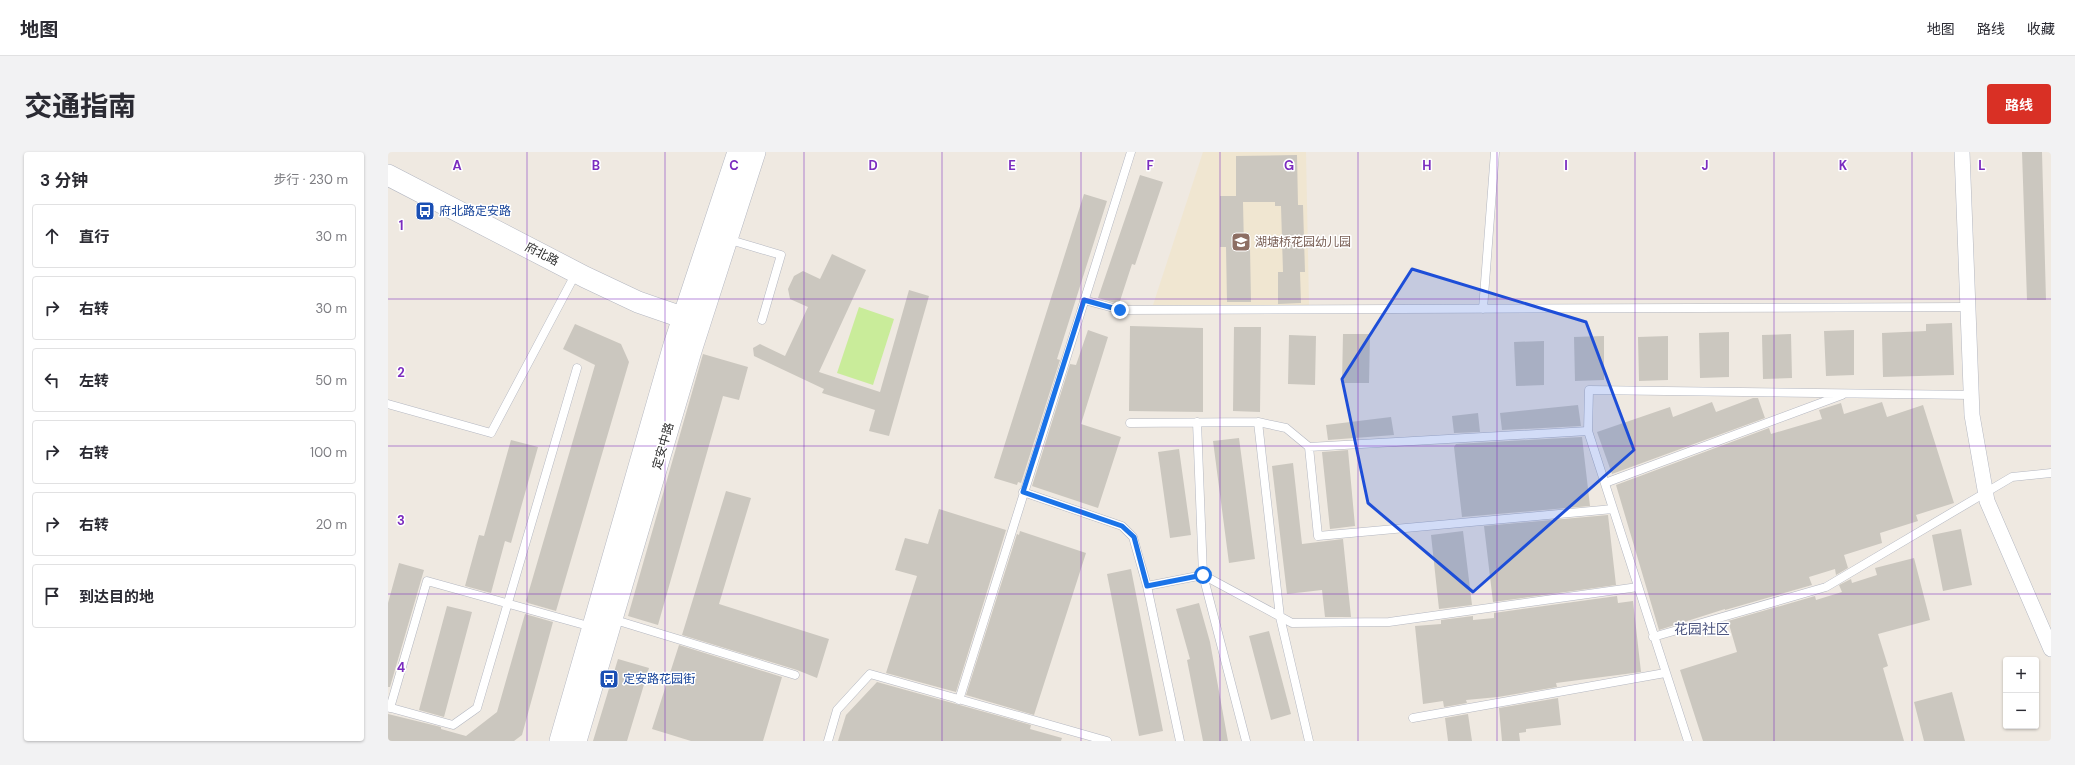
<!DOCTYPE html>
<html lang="zh">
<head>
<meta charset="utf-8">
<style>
	:root { --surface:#fff; --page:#f2f2f3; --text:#2b2b33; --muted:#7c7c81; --line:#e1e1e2; --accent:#d93025 }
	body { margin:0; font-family:"DM Sans","Noto Sans SC",sans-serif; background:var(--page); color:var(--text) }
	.controls { position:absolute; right:12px; bottom:12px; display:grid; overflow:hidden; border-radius:4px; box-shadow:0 1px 3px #0004 }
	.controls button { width:36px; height:36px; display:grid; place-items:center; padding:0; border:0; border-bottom:1px solid var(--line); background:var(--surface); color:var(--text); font:20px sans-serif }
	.stop { position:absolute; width:12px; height:12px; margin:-9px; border:3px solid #1a73e8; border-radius:50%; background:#fff }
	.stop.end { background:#1a73e8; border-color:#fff; box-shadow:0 1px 4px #0008 }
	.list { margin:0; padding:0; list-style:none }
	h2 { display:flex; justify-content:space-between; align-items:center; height:52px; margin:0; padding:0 16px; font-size:17px }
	h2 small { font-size:13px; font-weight:400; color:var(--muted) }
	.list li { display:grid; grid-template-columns:26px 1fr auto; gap:12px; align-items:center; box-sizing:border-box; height:64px; margin:0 8px 8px; padding:0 8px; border:1px solid var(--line); border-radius:4px }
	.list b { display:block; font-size:15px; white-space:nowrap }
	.list em { font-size:13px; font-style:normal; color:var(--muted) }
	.icon { flex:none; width:22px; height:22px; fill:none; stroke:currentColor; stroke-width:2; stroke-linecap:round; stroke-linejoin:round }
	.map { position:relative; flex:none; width:1663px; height:589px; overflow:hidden; border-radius:4px }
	header { display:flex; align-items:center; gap:24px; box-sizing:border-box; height:56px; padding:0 20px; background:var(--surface); border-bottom:1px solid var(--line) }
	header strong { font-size:19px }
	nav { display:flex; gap:22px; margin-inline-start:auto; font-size:14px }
	.intro { display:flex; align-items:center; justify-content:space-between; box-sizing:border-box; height:96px; padding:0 24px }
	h1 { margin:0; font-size:28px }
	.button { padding:10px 18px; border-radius:4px; background:var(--accent); color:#fff; font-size:14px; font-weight:700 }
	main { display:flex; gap:24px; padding:0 24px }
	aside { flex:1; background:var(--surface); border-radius:4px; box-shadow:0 1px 3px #0004 }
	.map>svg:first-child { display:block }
	.education { fill:#f0e6d1 }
	.pitch { fill:#c9ec9a }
	.building { fill:#cbc7bf }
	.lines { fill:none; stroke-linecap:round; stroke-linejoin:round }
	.lane-casing { stroke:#b4b7c1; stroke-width:9 }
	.street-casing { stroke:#b4b7c1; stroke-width:16 }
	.secondary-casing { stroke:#b4b7c1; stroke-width:22 }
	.lane { stroke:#fff; stroke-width:8 }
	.street { stroke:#fff; stroke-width:15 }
	.secondary { stroke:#fff; stroke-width:21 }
	.route { stroke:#1a73e8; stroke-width:5 }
	.marked { fill:#1d4ed8; fill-opacity:0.2; stroke:#1d4ed8; stroke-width:3; stroke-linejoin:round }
	.grid { fill:none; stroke:#7b2cbf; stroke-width:1; stroke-opacity:0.55 }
	.labels { text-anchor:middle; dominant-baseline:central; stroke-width:3; stroke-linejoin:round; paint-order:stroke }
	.transit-label { font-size:12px; fill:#164399; stroke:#fff; text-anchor:start }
	.education-label { font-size:12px; fill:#785e54; stroke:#fff; text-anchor:start }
	.street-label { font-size:12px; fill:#2e2e2e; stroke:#fff }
	.quarter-label { font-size:14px; fill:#4d5680; stroke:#fff }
	.grid-label { font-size:13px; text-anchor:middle; font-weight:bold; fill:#7b2cbf; stroke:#fff; stroke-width:3; stroke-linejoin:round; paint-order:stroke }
</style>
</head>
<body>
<header>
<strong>地图</strong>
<nav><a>地图</a><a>路线</a><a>收藏</a></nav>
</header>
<div class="intro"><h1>交通指南</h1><a class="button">路线</a></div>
<main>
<aside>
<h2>3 分钟<small>步行 · 230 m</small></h2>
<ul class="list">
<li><svg class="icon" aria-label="ahead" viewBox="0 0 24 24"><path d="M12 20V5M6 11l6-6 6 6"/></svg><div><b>直行</b></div><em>30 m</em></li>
<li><svg class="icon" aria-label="right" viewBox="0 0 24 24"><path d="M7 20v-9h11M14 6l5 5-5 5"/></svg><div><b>右转</b></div><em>30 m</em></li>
<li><svg class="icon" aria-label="left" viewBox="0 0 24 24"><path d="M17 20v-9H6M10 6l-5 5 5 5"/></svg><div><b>左转</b></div><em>50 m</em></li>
<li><svg class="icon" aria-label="right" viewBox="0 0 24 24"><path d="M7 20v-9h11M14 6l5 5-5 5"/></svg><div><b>右转</b></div><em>100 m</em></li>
<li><svg class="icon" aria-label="right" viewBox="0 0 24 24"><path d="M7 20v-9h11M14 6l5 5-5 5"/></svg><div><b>右转</b></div><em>20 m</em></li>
<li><svg class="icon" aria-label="arrive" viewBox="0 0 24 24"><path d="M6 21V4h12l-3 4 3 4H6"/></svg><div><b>到达目的地</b></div></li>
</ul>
</aside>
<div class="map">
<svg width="1663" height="589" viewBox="0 0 1663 589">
	<rect width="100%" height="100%" fill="#efe9e1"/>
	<!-- education -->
	<path class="education" d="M815 0H918L921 153H765Z"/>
	<!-- pitch -->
	<path class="pitch" d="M471 155 506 167 485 233 449 221Z"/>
	<!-- building -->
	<path class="building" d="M1634 0H1654L1658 148H1639Z
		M909 3 910 53H915L917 120H912L913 151 890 152V120H895L893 54H887V50H855L856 95H862L863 150H839L838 95H832V44H848V4Z
		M752 23 775 30 747 113 744 112 731 152 710 146Z
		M696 42 719 49 669 207 672 208 633 331 630 330 629 333 606 326Z
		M444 102 478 118 431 220 492 240 521 138 541 144 501 284 481 279 487 258 434 241 436 237 366 204 365 196 372 192 397 204 420 155 402 147 400 137 406 124 415 119 432 127Z
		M1564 171 1566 223 1495 225 1494 181 1538 179V172Z
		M187 172 233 192 241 210 168 459 140 451 138 449 207 213 175 197Z
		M742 174 815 176V260L741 259Z
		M846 175H873L872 260 845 259Z
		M700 178 720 185 693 272 733 285 710 356 644 334 682 212 688 213Z
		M1466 178V223L1438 224 1436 179Z
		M1341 180V225L1312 226 1311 181Z
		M955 182H982L981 231H954Z
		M1403 182 1404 226 1375 227 1374 183Z
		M901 183 928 184 927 233 900 232Z
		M1216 184V228L1187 229 1186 185Z
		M1280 184V228L1251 229 1250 185Z
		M1156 189V233L1128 234 1126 190Z
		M315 202 360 215 351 248 335 244 270 473 240 464Z
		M1365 246H1370L1377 266 1224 322 1209 280 1282 255 1285 265 1324 250 1328 260Z
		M1494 250 1499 265 1535 253 1566 351 1528 363 1530 369 1492 381 1494 391 1456 403 1460 416 1448 423 1447 417 1421 425 1424 433 1337 458V457L1271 478 1228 333 1381 276 1383 282 1434 267 1431 258 1453 251 1456 262Z
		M1190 253 1193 274 1114 278 1112 261Z
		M1090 261 1092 280 1066 281 1064 264Z
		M1003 265 1006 283 940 288 938 273Z
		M1194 285 1202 354 1074 365 1066 295 1068 292Z
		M851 286 867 407 841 411 825 289Z
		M123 288 150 295 123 391 117 389 103 441 77 434 91 383 96 384Z
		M791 297 803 383 782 386 770 300Z
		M960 298 967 374 942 377 934 300Z
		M905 311 914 392 955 387 963 465H937L934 438 899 442 884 314Z
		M338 339 363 346 331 452 441 487 429 526 409 518 294 483Z
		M551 357 618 378 568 540 498 521 529 424 507 418 517 386 540 392Z
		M1220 363 1228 433 1105 450 1096 374Z
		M1573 377 1584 433 1555 439 1544 383Z
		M632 379 698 401 646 563 578 543 629 382 631 383Z
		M1075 379 1084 453 1051 457 1043 383Z
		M1526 406 1542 468 1490 482 1500 514 1495 516 1516 589H1315L1292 518 1349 500 1340 469 1427 444 1428 448 1454 440 1451 433 1463 427 1464 431 1489 423 1487 416Z
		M11 411 36 418 2 535H0V451Z
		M743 417 775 579 751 584 719 422Z
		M1229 444 1230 451 1245 449 1253 520 1168 531 1169 535 1110 545 1078 548 1079 551 1056 555 1055 549 1035 552 1027 474 1053 472V468L1085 464V468L1106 466V461Z
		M811 451 822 490 840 589H815L799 508 802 507 788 457Z
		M59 454 84 460 56 565 31 558Z
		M137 462 165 470 134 583 126 589H0V562L53 575V577L78 584 109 560Z
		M881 479 903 562 883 568 861 484Z
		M291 493 394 525 375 589H303L264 577Z
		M230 507 261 516 239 589H205Z
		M489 530 643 573 642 577 674 586 673 589H450L458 563Z
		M1564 540 1577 589H1536L1526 550Z
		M1170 546 1173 573 1138 577V580L1131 581 1132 589H1114L1111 556Z
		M1080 562 1084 589H1060L1057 566Z"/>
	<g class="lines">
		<defs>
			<path id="lane" d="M339 87 393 103 374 168
				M696 148 733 158 1580 155
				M1095 157 1107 0
				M0 252 103 281 188 121
				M809 270 815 423 858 589
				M870 270 892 465 921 589
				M742 271 870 270 898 276 921 295 1200 279
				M921 295 930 384 1225 357
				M1217 331 1454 243
				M635 340 734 374 745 385 759 434 792 589
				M759 434 815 423 904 471 1001 470 1250 435
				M224 467 407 523
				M1265 485 1438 435 1624 325 1663 321
				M571 548 743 0
				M0 555 65 573 89 556 189 216
				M2 556 39 429 204 475
				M1025 566 1277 521
				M440 589 449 558 482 522 719 589
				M1300 589 1200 279 1201 238 1584 243"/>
			<path id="street" d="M1574 0 1584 263 1599 349 1663 497"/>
			<path id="secondary" d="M0 23 197 125 250 150 308 170
				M172 589 286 193 350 0
				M188 589 303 199 367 0"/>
		</defs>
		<!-- lane casing -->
		<use href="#lane" class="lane-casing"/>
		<!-- street casing -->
		<use href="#street" class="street-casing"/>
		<!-- secondary casing -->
		<use href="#secondary" class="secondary-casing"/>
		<!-- lane -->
		<use href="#lane" class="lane"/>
		<!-- street -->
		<use href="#street" class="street"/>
		<!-- secondary -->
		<use href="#secondary" class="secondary"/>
	</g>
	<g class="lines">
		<!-- route -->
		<path class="route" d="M732 158 696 148 635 340 734 374 746 385 759 434 815 423"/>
	</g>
	<!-- marked area -->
	<path class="marked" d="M1024 117 1198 170 1246 298 1085 440 980 351 954 227Z"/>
	<!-- grid -->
	<path class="grid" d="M139 0V589M277 0V589M416 0V589M554 0V589M693 0V589M832 0V589M970 0V589M1109 0V589M1247 0V589M1386 0V589M1524 0V589M0 147H1663M0 294H1663M0 442H1663"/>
	<!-- icons -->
	<defs>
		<symbol id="bus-square" viewBox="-11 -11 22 22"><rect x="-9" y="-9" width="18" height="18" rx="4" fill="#1a4fb4" stroke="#fff"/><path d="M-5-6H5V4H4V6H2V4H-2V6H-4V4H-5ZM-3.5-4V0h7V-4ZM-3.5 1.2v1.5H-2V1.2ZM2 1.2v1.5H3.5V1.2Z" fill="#fff"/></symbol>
		<symbol id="school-square" viewBox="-11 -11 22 22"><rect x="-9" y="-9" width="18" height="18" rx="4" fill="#8d6e63" stroke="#fff"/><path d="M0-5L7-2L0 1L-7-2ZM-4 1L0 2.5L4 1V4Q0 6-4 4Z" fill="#fff"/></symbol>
	</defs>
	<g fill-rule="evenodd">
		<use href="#bus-square" x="26" y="48" width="22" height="22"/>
		<use href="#school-square" x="842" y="79" width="22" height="22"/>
		<use href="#bus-square" x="210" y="516" width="22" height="22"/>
	</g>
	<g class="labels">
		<!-- transit labels -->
		<g class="transit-label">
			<text x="51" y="59">府北路定安路</text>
			<text x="235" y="527">定安路花园街</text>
		</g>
		<!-- education labels -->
		<g class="education-label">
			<text x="867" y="90">湖塘桥花园幼儿园</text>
		</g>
		<!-- street labels -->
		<g class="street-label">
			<text transform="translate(154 102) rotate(27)">府北路</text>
			<text transform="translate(275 294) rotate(-74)">定安中路</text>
		</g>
		<!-- quarter labels -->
		<g class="quarter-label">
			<text x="1314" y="477">花园社区</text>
		</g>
	</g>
	<g class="grid-label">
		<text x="69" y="18">A</text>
		<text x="208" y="18">B</text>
		<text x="346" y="18">C</text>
		<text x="485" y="18">D</text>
		<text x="624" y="18">E</text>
		<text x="762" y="18">F</text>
		<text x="901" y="18">G</text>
		<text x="1039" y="18">H</text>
		<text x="1178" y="18">I</text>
		<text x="1317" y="18">J</text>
		<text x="1455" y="18">K</text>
		<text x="1594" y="18">L</text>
		<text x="13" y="78">1</text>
		<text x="13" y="225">2</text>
		<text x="13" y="373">3</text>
		<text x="13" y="520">4</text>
	</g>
</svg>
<div class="controls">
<button>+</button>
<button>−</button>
</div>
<div class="stop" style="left:815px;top:423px"></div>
<div class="stop end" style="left:732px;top:158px"></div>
</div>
</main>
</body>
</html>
